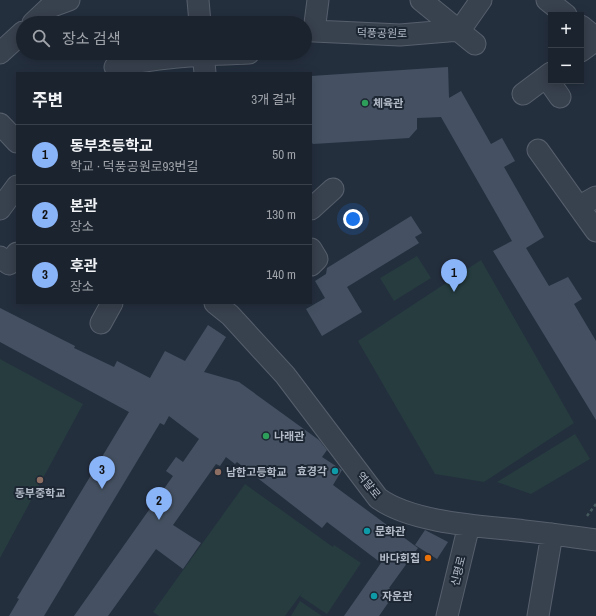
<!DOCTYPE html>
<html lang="ko">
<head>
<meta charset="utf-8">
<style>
	:root { --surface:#1b232e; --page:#242b36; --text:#f1f3f6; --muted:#a0a4aa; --line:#39404a; --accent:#8ab4f8 }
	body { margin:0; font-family:"Archivo Narrow","Noto Sans KR",sans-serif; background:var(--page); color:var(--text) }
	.controls { position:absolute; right:12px; top:12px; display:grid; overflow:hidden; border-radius:0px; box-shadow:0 2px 10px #0003 }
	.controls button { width:36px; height:36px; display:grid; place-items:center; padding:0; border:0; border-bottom:1px solid var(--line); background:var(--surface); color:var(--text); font:20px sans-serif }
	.you { position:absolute; left:353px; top:219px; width:14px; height:14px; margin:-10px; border:3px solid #fff; border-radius:50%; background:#1a73e8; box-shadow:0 0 0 6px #1a73e833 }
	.badge { display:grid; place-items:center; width:26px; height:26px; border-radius:50%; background:var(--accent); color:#111; font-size:13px; font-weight:700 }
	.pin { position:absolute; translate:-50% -33px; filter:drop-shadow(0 1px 2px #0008) }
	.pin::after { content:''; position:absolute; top:21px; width:14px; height:12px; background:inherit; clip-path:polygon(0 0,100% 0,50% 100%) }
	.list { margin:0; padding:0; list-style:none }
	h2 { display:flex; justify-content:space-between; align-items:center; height:52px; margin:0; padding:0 16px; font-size:17px }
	h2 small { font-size:13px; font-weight:400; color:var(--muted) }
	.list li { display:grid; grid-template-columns:26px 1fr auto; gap:12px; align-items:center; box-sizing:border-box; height:60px; padding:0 16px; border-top:1px solid var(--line) }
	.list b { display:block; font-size:15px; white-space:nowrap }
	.list p { margin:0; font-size:13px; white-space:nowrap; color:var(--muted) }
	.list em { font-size:13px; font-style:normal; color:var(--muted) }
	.icon { flex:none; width:22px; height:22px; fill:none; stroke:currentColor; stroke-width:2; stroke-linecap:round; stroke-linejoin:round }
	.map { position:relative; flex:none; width:596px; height:616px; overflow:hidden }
	.search { position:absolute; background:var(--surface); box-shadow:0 2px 10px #0003; left:16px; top:16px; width:296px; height:44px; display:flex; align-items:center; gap:10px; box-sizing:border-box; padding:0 14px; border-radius:22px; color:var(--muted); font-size:15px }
	.panel { position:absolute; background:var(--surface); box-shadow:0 2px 10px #0003; left:16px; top:72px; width:296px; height:232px; border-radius:0px }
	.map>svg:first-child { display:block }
	.green { fill:#263c3f }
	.building { fill:#455162 }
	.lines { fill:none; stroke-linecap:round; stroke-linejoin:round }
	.minor-casing { stroke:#565f6c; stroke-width:23 }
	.path { stroke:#44595c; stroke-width:2.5; stroke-dasharray:3 3; stroke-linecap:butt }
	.minor { stroke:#38414e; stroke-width:21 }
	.leisure-dot { fill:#2e9e5b; stroke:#1d2633; stroke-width:1.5 }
	.culture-dot { fill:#0f9aa8; stroke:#1d2633; stroke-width:1.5 }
	.education-dot { fill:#8d6e63; stroke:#1d2633; stroke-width:1.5 }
	.food-dot { fill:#e8710a; stroke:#1d2633; stroke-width:1.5 }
	.labels { text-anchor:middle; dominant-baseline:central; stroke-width:4; stroke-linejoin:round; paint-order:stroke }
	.street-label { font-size:11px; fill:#b4bcc9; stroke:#1d2633 }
	.poi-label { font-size:11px; font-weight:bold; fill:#b4bcc9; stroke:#1d2633; text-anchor:start }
</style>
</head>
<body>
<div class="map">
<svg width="596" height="616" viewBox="0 0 596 616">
	<rect width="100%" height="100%" fill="#242f3e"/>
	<!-- green -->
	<path class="green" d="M417 256 431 278 394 301 380 278Z
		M481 260 574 423 484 482 435 474 358 341Z
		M0 359 83 404 0 558Z
		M575 434 590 459 531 494 497 482Z
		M245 484 333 547 334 545 361 563 327 614 300 596 304 590 285 616H159L153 612Z
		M300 601 322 616H291Z"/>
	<!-- building -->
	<path class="building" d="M448 67 449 98 461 91 491 144 502 138 515 161 504 167 544 237 526 248 549 286 568 277 582 299 574 304 596 341V420L493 251 512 241 441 117 417 118V129L409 138 313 144 311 142V76Z
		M411 216 422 233 415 237 419 243 347 287 362 312 322 336 306 309 325 298 315 281 326 274 327 268Z
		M0 308 75 346 74 348 114 367 117 361 150 378 165 351 185 361 208 325 226 337 204 372 239 382 319 440 327 450 322 457 342 470 333 485 418 548 389 588 395 593 379 616H344L381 563 327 522 322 528 237 462 235 464 226 457 220 466 216 464 173 525 201 543 183 569 156 549 108 616H74L173 476 166 471 176 457 183 462 199 439 169 416 164 425 160 423 44 616H9L19 599 17 598 129 412 0 342Z
		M425 530 448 542 437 559 415 545Z"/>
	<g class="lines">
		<defs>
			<path id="minor" d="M198 0 200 23
				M318 0 314 31 400 35 460 30
				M421 0 475 44
				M547 0 566 15
				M33 23 50 7 69 0
				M581 26 596 38
				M460 30 481 0
				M581 51 596 40
				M0 53 23 32
				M203 53 205 73
				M115 67C158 56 204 55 249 53
				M546 77 560 97
				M523 94 551 73
				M0 124 17 142
				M538 150 596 231
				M580 206 596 197
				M0 209 17 186
				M311 209 333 189
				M311 249 317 259 311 265
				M0 257 9 264 17 253
				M215 303 230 315 285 375 378 498C410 522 477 526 517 530 543 533 570 536 596 540
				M101 323 112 303
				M447 616 469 525
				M538 616 552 534"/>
		</defs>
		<!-- minor casing -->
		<use href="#minor" class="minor-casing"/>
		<!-- path -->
		<path class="path" d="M587 516 596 504"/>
		<!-- minor -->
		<use href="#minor" class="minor"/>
	</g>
	<!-- markers -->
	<g class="leisure-dot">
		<circle cx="365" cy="103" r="4"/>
		<circle cx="266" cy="436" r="4"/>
	</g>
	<g class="culture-dot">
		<circle cx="335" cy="471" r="4"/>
		<circle cx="367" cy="531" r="4"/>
		<circle cx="374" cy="596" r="4"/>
	</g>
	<g class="education-dot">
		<circle cx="218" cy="472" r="4"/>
		<circle cx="40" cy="480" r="4"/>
	</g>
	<circle class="food-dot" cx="428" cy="558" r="4"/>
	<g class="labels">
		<!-- street labels -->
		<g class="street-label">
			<text transform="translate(382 33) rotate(1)">덕풍공원로</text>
			<text transform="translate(369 485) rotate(51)">역말로</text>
			<text transform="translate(458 571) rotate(-76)">신평로</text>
		</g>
		<!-- poi labels -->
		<g class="poi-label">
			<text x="373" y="103">체육관</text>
			<text x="274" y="436">나래관</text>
			<text x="327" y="471" text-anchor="end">효경각</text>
			<text x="226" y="472">남한고등학교</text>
			<text x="40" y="493" text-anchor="middle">동부중학교</text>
			<text x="375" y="531">문화관</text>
			<text x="420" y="558" text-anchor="end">바다회집</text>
			<text x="382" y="596">자운관</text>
		</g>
	</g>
</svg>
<div class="controls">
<button>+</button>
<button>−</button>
</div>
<div class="you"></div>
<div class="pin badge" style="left:454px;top:292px">1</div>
<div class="pin badge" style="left:159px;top:520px">2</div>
<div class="pin badge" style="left:102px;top:489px">3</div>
<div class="search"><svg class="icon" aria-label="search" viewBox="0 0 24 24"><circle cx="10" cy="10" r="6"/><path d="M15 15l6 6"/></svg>장소 검색</div>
<section class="panel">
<h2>주변<small>3개 결과</small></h2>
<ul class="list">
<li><span class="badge">1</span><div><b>동부초등학교</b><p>학교 · 덕풍공원로93번길</p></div><em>50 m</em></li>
<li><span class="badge">2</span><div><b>본관</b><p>장소</p></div><em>130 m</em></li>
<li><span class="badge">3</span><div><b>후관</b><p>장소</p></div><em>140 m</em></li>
</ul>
</section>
</div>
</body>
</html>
